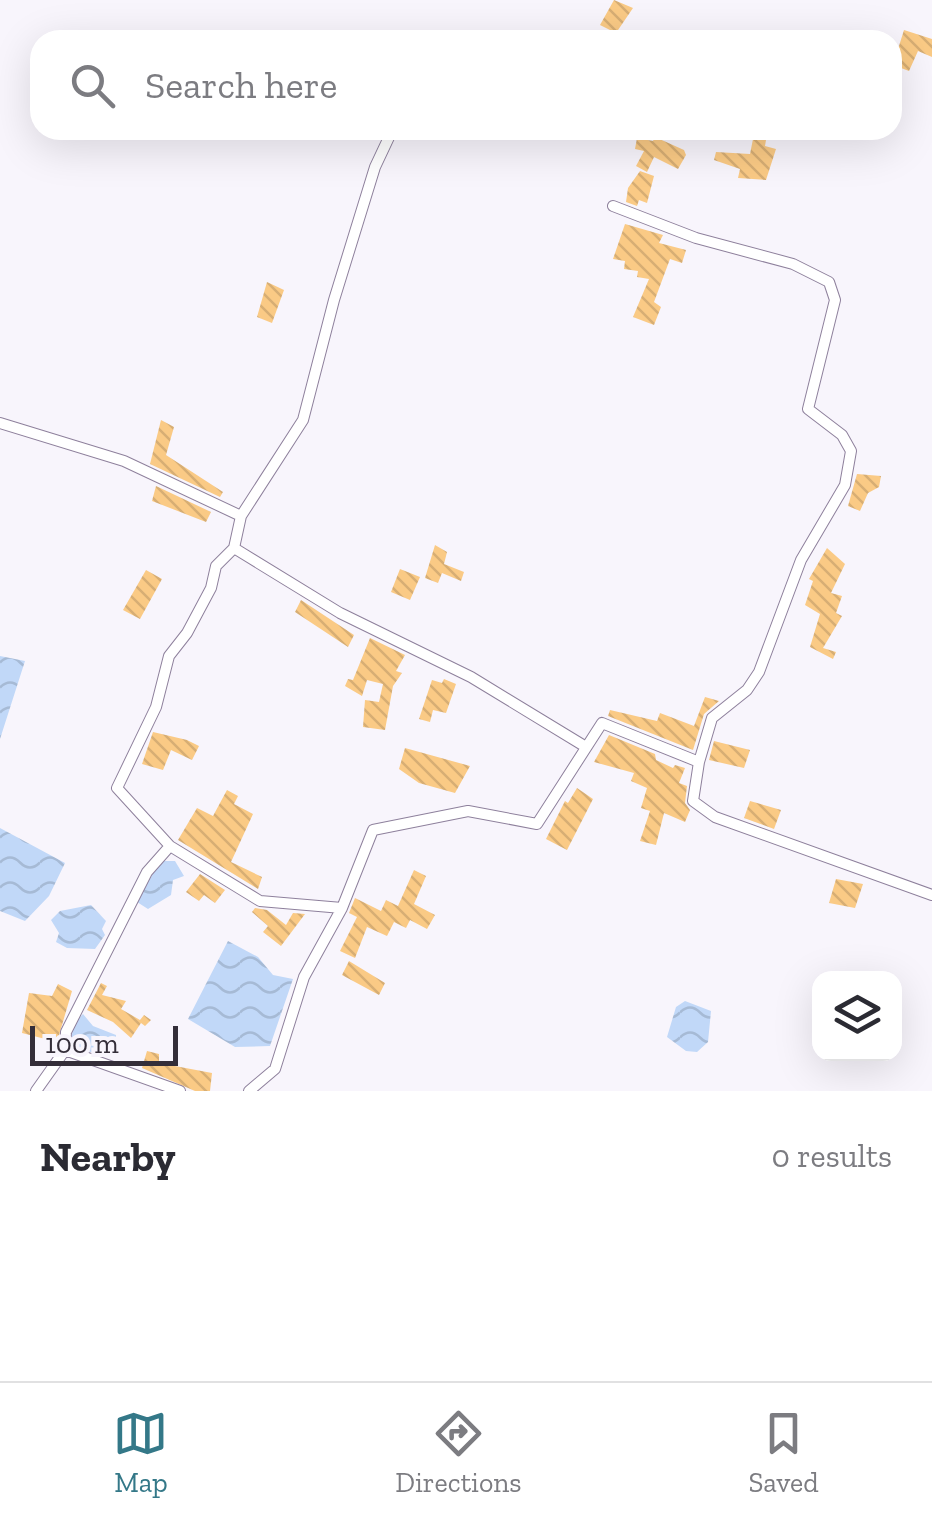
<!DOCTYPE html>
<html lang="en">
<head>
<meta charset="utf-8">
<style>
	:root { --surface:#fff; --page:#f2f2f3; --text:#2b2b33; --muted:#7c7c81; --line:#e1e1e2; --accent:#347888 }
	body { margin:0; font-family:"Zilla Slab",serif; background:var(--page); color:var(--text) }
	.controls { position:absolute; right:30px; bottom:30px; display:grid; overflow:hidden; border-radius:20px; box-shadow:0 10px 40px #0002 }
	.controls button { width:90px; height:90px; display:grid; place-items:center; padding:0; border:0; border-bottom:2px solid var(--line); background:var(--surface); color:var(--text); font:50px sans-serif }
	.scale { position:absolute; left:30px; bottom:25px; width:148px; box-sizing:border-box; padding-left:10px; border:5px solid #342e39; border-top:0; font-size:28px; line-height:35px; white-space:nowrap; color:#342e39; -webkit-text-stroke:8px #f8f5fc; paint-order:stroke }
	.list { margin:0; padding:0; list-style:none }
	h2 { display:flex; justify-content:space-between; align-items:center; height:130px; margin:0; padding:0 40px; font-size:42px }
	h2 small { font-size:32px; font-weight:400; color:var(--muted) }
	.icon { flex:none; width:55px; height:55px; fill:none; stroke:currentColor; stroke-width:2; stroke-linecap:round; stroke-linejoin:round }
	.map { position:relative; flex:none; width:932px; height:1091px; overflow:hidden }
	.search { position:absolute; background:var(--surface); box-shadow:0 10px 40px #0002; left:30px; right:30px; top:30px; height:110px; display:flex; align-items:center; gap:25px; box-sizing:border-box; padding:0 35px; border-radius:30px; color:var(--muted); font-size:38px }
	.sheet { height:290px; background:var(--surface) }
	nav { display:flex; justify-content:space-around; align-items:center; box-sizing:border-box; height:140px; border-top:2px solid var(--line); background:var(--surface); font-size:28px; color:var(--muted) }
	nav a { display:grid; justify-items:center; gap:5px }
	nav .on { color:var(--accent) }
	.map>svg:first-child { display:block }
	.water { fill:url(#water-waves) }
	.building { fill:url(#building-back-hatch) }
	.lines { fill:none; stroke-linecap:round; stroke-linejoin:round }
	.street-casing { stroke:#8e809c; stroke-width:12 }
	.street { stroke:#fff; stroke-width:10 }
</style>
</head>
<body>
<div class="map">
<svg width="932" height="1091" viewBox="0 0 932 1091">
	<defs>
		<pattern id="water-waves" width="16" height="10" patternUnits="userSpaceOnUse" patternTransform="scale(2.5)"><rect width="16" height="10" fill="#c1d8f8"/><path d="M0 5q4-4 8 0t8 0" fill="none" stroke="#a6bad5"/></pattern>
		<pattern id="building-back-hatch" width="6" height="6" patternUnits="userSpaceOnUse" patternTransform="scale(2.5)"><rect width="6" height="6" fill="#faca85"/><path d="M-1 5l2 2M0 0l6 6M5-1l2 2" fill="none" stroke="#d7ae74"/></pattern>
	</defs>
	<rect width="100%" height="100%" fill="#f8f5fc"/>
	<!-- water -->
	<path class="water" d="M0 656 25 661 0 739Z
		M0 828 65 863 49 896 25 921 0 911Z
		M160 861H175L184 876 173 880 171 895 148 909 137 902Z
		M91 905 106 921 102 929 105 935 95 949 67 948 56 942 59 933 51 920 60 911Z
		M228 941 258 957 273 975 293 979 270 1046 235 1047 188 1019Z
		M685 1001 711 1011 708 1042 697 1052 686 1051 667 1037 676 1007Z
		M83 1014 93 1026 116 1035V1048L108 1057 70 1046 74 1023Z"/>
	<!-- building -->
	<path class="building" d="M614 0 633 8 616 33 600 25Z
		M904 30 932 39V57L918 51 909 71 893 65Z
		M655 137 684 150 686 155 678 169 654 157 647 172 636 166 644 151 635 149 637 138 653 141Z
		M753 139 766 140 765 146 776 149 766 180 738 178 740 169 714 160 716 152 750 154Z
		M640 171 654 176 647 203 639 200 637 206 626 202 628 188Z
		M625 224 663 235 659 243 686 250 682 263 670 259 654 302 661 307 654 325 633 317 649 279 637 277 638 271 624 269 625 261 613 259Z
		M267 282 284 290 272 323 257 317Z
		M161 420 174 427 166 455 223 492 220 497 150 464Z
		M857 474 881 476 879 487 868 493 860 511 848 506Z
		M156 486 211 512 206 522 152 501Z
		M435 545 447 552 444 564 464 572 461 581 442 573 438 583 425 578Z
		M827 548 845 564 831 593 842 596 836 613 842 616 823 648 836 652 833 659 810 647 820 614 805 605 813 581 809 579Z
		M400 569 420 577 410 600 391 592Z
		M146 570 162 579 140 619 123 610Z
		M301 600 354 635 348 647 295 612Z
		M370 638 405 655 396 671 402 673 393 686 385 730 363 727 365 700 379 702 383 684 367 680 362 696 345 686 348 679 353 680Z
		M444 679 456 684 446 713 433 710 430 722 419 719 432 680 442 683Z
		M705 697 719 701 704 714 693 750 608 716 610 710 657 721 660 713 694 726Z
		M153 732 187 740 199 746 192 760 171 750 163 770 142 764Z
		M609 735 655 754 656 760 673 768 675 765 685 768 679 783 687 786 685 803 690 810 685 822 664 813 656 845 640 841 650 811 641 808 647 788 631 781 634 773 594 762Z
		M714 741 750 750 744 768 709 760Z
		M405 748 470 766 455 793 419 783 399 769Z
		M577 788 593 799 567 850 546 839 565 801 568 803Z
		M227 790 238 796 234 804 253 814 231 862 262 877 258 889 178 840 197 808 213 816Z
		M750 801 781 810 774 829 744 818Z
		M414 870 426 876 414 904 435 915 427 929 410 920 406 928 394 922 387 936 367 927 355 958 340 951 357 917 349 913 355 898 381 911 386 900 398 906Z
		M200 874 225 890 215 903 204 895 199 901 186 892Z
		M836 879 863 884 855 908 829 903Z
		M255 908 267 910 286 925 293 913 305 914 281 946 263 932 268 926 252 912Z
		M349 961 385 983 379 995 342 975Z
		M101 983 107 986 102 995 126 1001 121 1009 140 1020 144 1015 151 1020 145 1026 141 1023 131 1038 113 1022 87 1010Z
		M58 984 72 991 57 1042 22 1033 29 993 52 996Z
		M147 1051 159 1054V1063L212 1073 210 1091H195L142 1068Z"/>
	<g class="lines">
		<defs>
			<path id="street" d="M613 206 696 238 793 264 829 282 835 300 808 409 842 435 851 451 845 485 801 560 759 672 747 690 712 718 699 762
				M0 423 124 461 241 516
				M234 548 340 613 471 677 586 747
				M170 846 117 788 156 707 169 656 187 633 211 588 216 566 234 548 241 516 303 420 334 300 375 167 391 133
				M342 908 373 830 468 811 537 824 602 723 699 762 693 801 715 817 932 895
				M65 1050 66 1032 147 872 170 846 260 901 342 908 304 977 275 1069 249 1091
				M36 1091 65 1050 180 1091"/>
		</defs>
		<!-- street casing -->
		<use href="#street" class="street-casing"/>
		<!-- street -->
		<use href="#street" class="street"/>
	</g>
</svg>
<div class="controls">
<button><svg class="icon" aria-label="layers" viewBox="0 0 24 24"><path d="M12 4l9 5-9 5-9-5zM3 14l9 5 9-5"/></svg></button>
</div>
<div class="scale">100 m</div>
<div class="search"><svg class="icon" aria-label="search" viewBox="0 0 24 24"><circle cx="10" cy="10" r="6"/><path d="M15 15l6 6"/></svg>Search here</div>
</div>
<section class="sheet">
<h2>Nearby<small>0 results</small></h2>
<ul class="list">
</ul>
</section>
<nav>
<a class="on"><svg class="icon" aria-label="map" viewBox="0 0 24 24"><path d="M3 6l6-2 6 2 6-2v14l-6 2-6-2-6 2zM9 4v14M15 6v14"/></svg>Map</a>
<a><svg class="icon" aria-label="directions" viewBox="0 0 24 24"><path d="M12 3l9 9-9 9-9-9zM9 14v-3h6M13 9l2 2-2 2"/></svg>Directions</a>
<a><svg class="icon" aria-label="saved" viewBox="0 0 24 24"><path d="M7 4h10v16l-5-4-5 4z"/></svg>Saved</a>
</nav>
</body>
</html>
